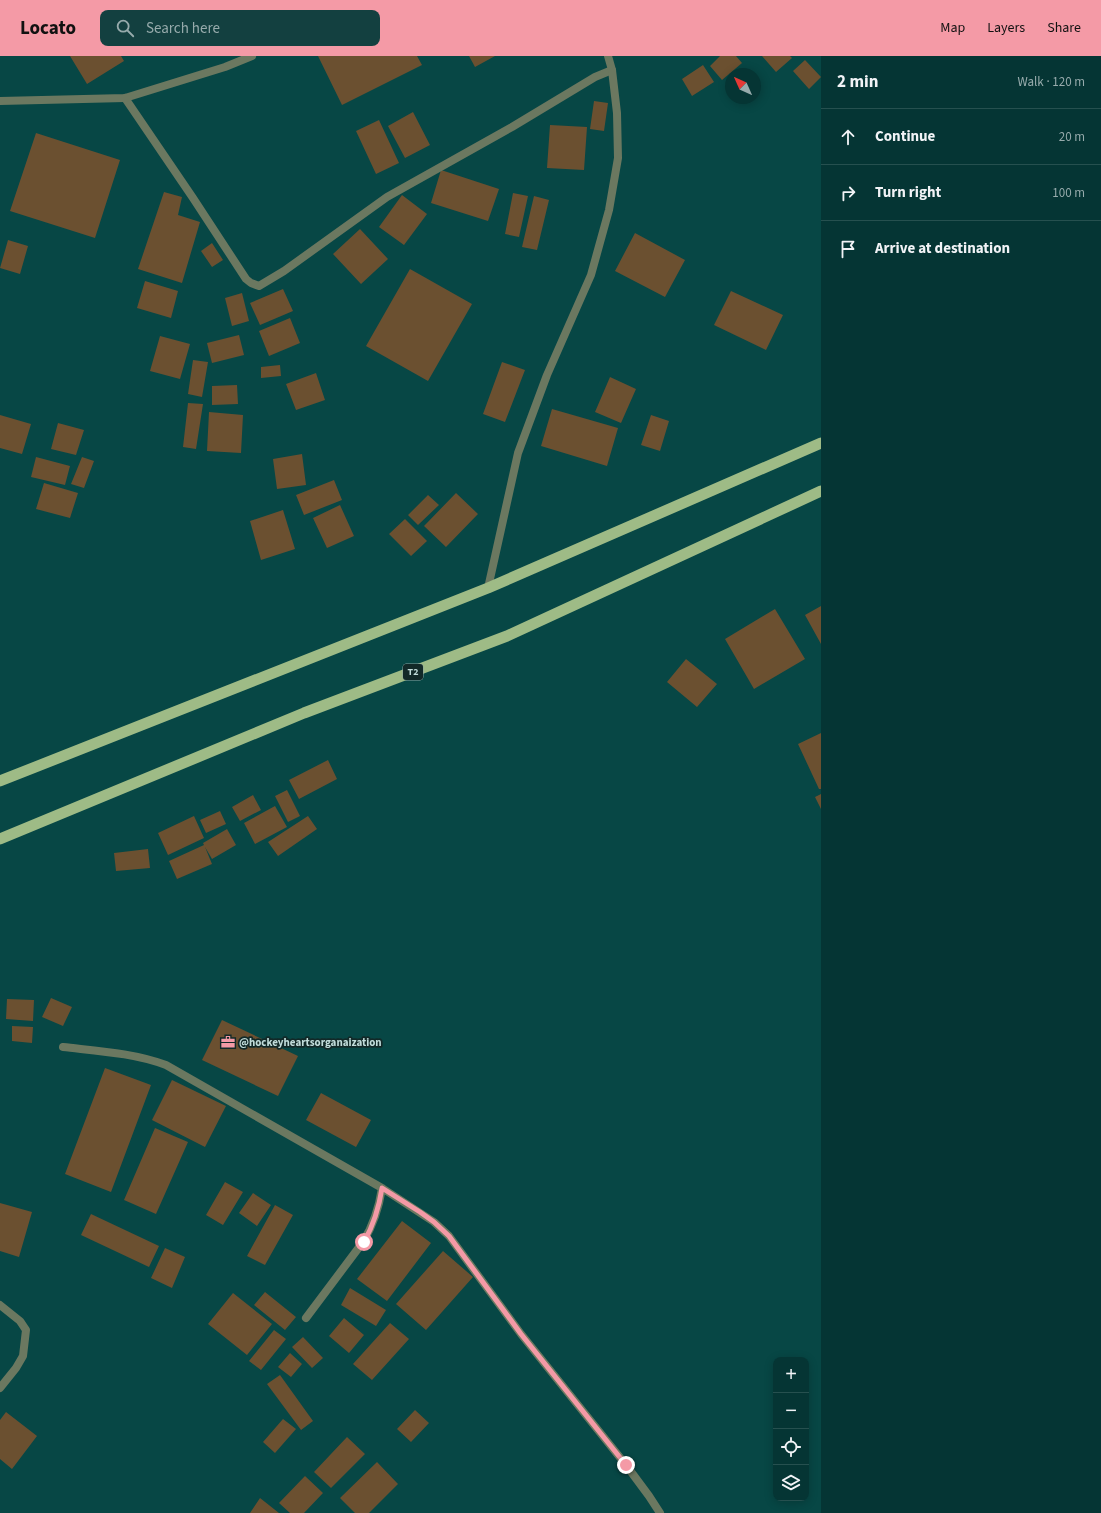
<!DOCTYPE html>
<html lang="en">
<head>
<meta charset="utf-8">
<style>
	:root { --surface:#053534; --page:#134040; --text:#f1f3f6; --muted:#97abac; --line:#26504f; --accent:#f49aa6 }
	body { margin:0; font-family:"Source Sans 3",sans-serif; background:var(--page); color:var(--text) }
	.controls { position:absolute; right:12px; bottom:12px; display:grid; overflow:hidden; border-radius:8px; box-shadow:0 2px 10px #0003 }
	.controls button { width:36px; height:36px; display:grid; place-items:center; padding:0; border:0; border-bottom:1px solid var(--line); background:var(--surface); color:var(--text); font:20px sans-serif }
	.compass { position:absolute; left:725px; top:12px; width:36px; height:36px; border-radius:50%; background:var(--surface); box-shadow:0 2px 10px #0003; rotate:315deg }
	.stop { position:absolute; width:12px; height:12px; margin:-9px; border:3px solid #f49aa6; border-radius:50%; background:#fff }
	.stop.end { background:#f49aa6; border-color:#fff; box-shadow:0 1px 4px #0008 }
	.list { margin:0; padding:0; list-style:none }
	h2 { display:flex; justify-content:space-between; align-items:center; height:52px; margin:0; padding:0 16px; font-size:17px }
	h2 small { font-size:13px; font-weight:400; color:var(--muted) }
	.list li { display:grid; grid-template-columns:26px 1fr auto; gap:12px; align-items:center; box-sizing:border-box; height:56px; padding:0 16px; border-top:1px solid var(--line) }
	.list b { display:block; font-size:15px; white-space:nowrap }
	.list em { font-size:13px; font-style:normal; color:var(--muted) }
	.icon { flex:none; width:22px; height:22px; fill:none; stroke:currentColor; stroke-width:2; stroke-linecap:round; stroke-linejoin:round }
	.map { position:relative; flex:none; width:821px; height:1457px; overflow:hidden }
	header { display:flex; align-items:center; gap:24px; box-sizing:border-box; height:56px; padding:0 20px; background:var(--accent); color:#111 }
	header strong { font-size:19px }
	nav { display:flex; gap:22px; margin-inline-start:auto; font-size:14px }
	.search { width:280px; height:36px; background:var(--page); display:flex; align-items:center; gap:10px; box-sizing:border-box; padding:0 14px; border-radius:8px; color:var(--muted); font-size:15px }
	main { display:flex }
	aside { flex:1; background:var(--surface) }
	.map>svg:first-child { display:block }
	.building { fill:#6b5030 }
	.lines { fill:none; stroke-linecap:round; stroke-linejoin:round }
	.service { stroke:#6b7860; stroke-width:8 }
	.minor { stroke:#6b7860; stroke-width:8 }
	.trunk { stroke:#9ebb86; stroke-width:11 }
	.route { stroke:#f49aa6; stroke-width:5 }
	.labels { text-anchor:middle; dominant-baseline:central; stroke-width:3.5; stroke-linejoin:round; paint-order:stroke }
	.shield { fill:#122928; stroke:#8ca6a5; stroke-width:1 }
	.shield-label { font-size:10px; font-weight:bold; fill:#c1dcda }
	.poi-label { font-size:11px; font-weight:bold; fill:#c1dcda; stroke:#122928; text-anchor:start }
</style>
</head>
<body>
<header>
<strong>Locato</strong>
<div class="search"><svg class="icon" aria-label="search" viewBox="0 0 24 24"><circle cx="10" cy="10" r="6"/><path d="M15 15l6 6"/></svg>Search here</div>
<nav><a>Map</a><a>Layers</a><a>Share</a></nav>
</header>
<main>
<div class="map">
<svg width="821" height="1457" viewBox="0 0 821 1457">
	<rect width="100%" height="100%" fill="#074745"/>
	<!-- building -->
	<path class="building" d="M70 0H121L124 5 87 28Z
		M318 0H417L422 9 342 49Z
		M469 0H495L475 11Z
		M720 0H736L742 7 722 24 710 10Z
		M762 0H790L792 2 776 16Z
		M805 4 821 21 809 33 793 15Z
		M703 9 714 26 692 40 682 23Z
		M594 45 608 47 604 75 590 73Z
		M413 56 430 89 405 102 388 70Z
		M379 64 399 107 376 118 356 75Z
		M550 69 587 71 584 114 547 112Z
		M36 77 120 104 95 182 10 155Z
		M441 114 499 133 488 165 431 147Z
		M164 136 182 141 178 159 200 166 182 227 138 213Z
		M513 137 528 140 519 181 505 178Z
		M402 139 427 158 404 189 379 171Z
		M534 140 549 144 537 194 522 191Z
		M360 173 388 203 361 228 333 198Z
		M635 177 685 204 665 241 615 215Z
		M8 184 28 190 20 218 0 212Z
		M212 187 223 204 212 211 201 195Z
		M410 213 472 248 428 325 366 290Z
		M145 225 178 235 171 262 137 252Z
		M283 233 293 255 260 269 250 247Z
		M731 235 783 259 766 294 714 269Z
		M242 237 249 265 232 270 225 242Z
		M290 262 300 287 269 300 259 275Z
		M239 279 244 299 212 307 207 287Z
		M160 280 190 288 180 323 150 315Z
		M193 304 208 306 202 341 188 338Z
		M502 306 525 314 505 366 483 358Z
		M280 309 281 320 261 322V311Z
		M316 317 325 344 296 354 286 328Z
		M610 321 636 333 621 367 595 356Z
		M237 329 238 348 212 349V330Z
		M188 347 203 348 196 393 183 391Z
		M552 353 618 372 607 410 541 390Z
		M209 356 243 359 241 397 207 395Z
		M0 359 31 368 22 398 0 392Z
		M651 359 669 365 660 395 641 389Z
		M58 367 84 374 76 399 51 393Z
		M302 398 306 429 277 433 273 403Z
		M36 401 70 410 65 429 31 421Z
		M82 401 94 405 84 432 71 428Z
		M334 424 342 444 304 459 296 439Z
		M44 427 78 437 70 462 36 453Z
		M456 437 478 458 446 491 424 470Z
		M428 439 439 449 418 469 408 459Z
		M340 449 354 480 327 492 313 462Z
		M283 454 295 493 261 504 250 465Z
		M405 463 427 485 411 500 389 478Z
		M821 550V588L805 559Z
		M775 553 805 603 754 633 725 583Z
		M686 603 717 628 697 651 667 626Z
		M821 677V733H819L798 688Z
		M328 704 337 723 299 743 289 724Z
		M287 734 300 760 288 766 275 740Z
		M821 738V753L815 741Z
		M253 739 261 754 240 765 232 751Z
		M275 750 287 771 255 788 244 767Z
		M220 755 226 768 206 777 200 764Z
		M194 760 204 782 168 799 158 777Z
		M308 760 317 773 278 800 268 786Z
		M227 773 236 789 212 803 205 791 212 808 177 823 169 805 204 789 203 787Z
		M148 793 150 812 116 815 114 797Z
		M51 942 72 951 63 970 42 961Z
		M7 943 34 944 33 965 6 963Z
		M222 964 298 1000 278 1040 202 1004Z
		M12 970 33 971 32 987 12 985Z
		M105 1012 151 1029 111 1136 65 1118Z
		M172 1024 226 1050 205 1091 152 1064Z
		M321 1037 371 1064 356 1091 306 1064Z
		M155 1072 188 1086 156 1158 124 1144Z
		M225 1126 243 1136 223 1169 206 1159Z
		M253 1137 271 1149 257 1170 239 1157Z
		M0 1147 32 1156 19 1201 0 1195Z
		M275 1149 293 1159 265 1209 247 1200Z
		M91 1158 159 1190 149 1211 81 1179Z
		M402 1165 431 1187 387 1245 357 1223Z
		M165 1192 185 1201 172 1232 151 1222Z
		M443 1195 473 1221 426 1274 396 1248Z
		M350 1232 386 1254 376 1270 341 1249Z
		M265 1236 296 1261 285 1274 254 1249Z
		M233 1237 272 1268 247 1299 208 1268Z
		M344 1262 364 1279 349 1297 329 1280Z
		M390 1267 409 1283 372 1324 353 1308Z
		M274 1274 286 1283 261 1314 249 1305Z
		M303 1281 323 1302 312 1312 292 1291Z
		M290 1297 302 1308 291 1321 278 1311Z
		M280 1319 313 1365 301 1374 267 1328Z
		M415 1354 429 1367 411 1386 397 1373Z
		M6 1356 37 1380 12 1413 0 1403V1364Z
		M283 1363 296 1373 275 1397 263 1386Z
		M347 1381 365 1398 331 1432 314 1416Z
		M377 1406 398 1428 369 1457H355L340 1442Z
		M305 1420 323 1437 304 1457H290L279 1447Z
		M260 1442 279 1457H250Z"/>
	<g class="lines">
		<!-- service -->
		<path class="service" d="M125 42 193 142 246 223 251 227 259 230 284 215 387 141 512 71 595 21 612 14"/>
		<!-- minor -->
		<path class="minor" d="M0 45 125 42 225 11 252 0
			M488 532 518 397 547 319 591 219 609 154 618 102 617 57 612 14 608 0
			M63 991C98 995 134 997 166 1009L382 1132 434 1166 449 1180 521 1278 626 1409 649 1440 660 1457
			M0 1249 20 1265 26 1274 23 1300 16 1312 0 1332
			M306 1262 363 1186C374 1168 379 1152 382 1132"/>
		<!-- trunk -->
		<path class="trunk" d="M0 725 488 532 821 387
			M0 783 304 657 507 580 821 435"/>
	</g>
	<g class="lines">
		<!-- route -->
		<path class="route" d="M364 1186C374 1168 379 1152 382 1132L420 1156 434 1166 449 1180 521 1278 626 1409"/>
	</g>
	<!-- icons -->
	<defs>
		<symbol id="office-bare" viewBox="-9 -9 18 18"><path d="M-6-3h4V-5.5h4V-3h4V5H-6ZM-1-4.5V-3h2v-1.5ZM-6 0V1H6V0Z" fill="#f49aa6" stroke="#122928" stroke-width="2.5" paint-order="stroke"/></symbol>
	</defs>
	<g fill-rule="evenodd">
		<use href="#office-bare" x="218" y="976" width="20" height="20"/>
	</g>
	<g class="labels">
		<!-- shield labels -->
		<rect class="shield" x="403" y="608" width="20" height="16" rx="3"/>
		<g class="shield-label">
			<text x="413" y="616">T2</text>
		</g>
		<!-- poi labels -->
		<g class="poi-label">
			<text x="239" y="986">@hockeyheartsorganaization</text>
		</g>
	</g>
</svg>
<div class="controls">
<button>+</button>
<button>−</button>
<button><svg class="icon" aria-label="locate" viewBox="0 0 24 24"><circle cx="12" cy="12" r="6"/><path d="M12 2v4M12 18v4M2 12h4M18 12h4"/></svg></button>
<button><svg class="icon" aria-label="layers" viewBox="0 0 24 24"><path d="M12 4l9 5-9 5-9-5zM3 14l9 5 9-5"/></svg></button>
</div>
<svg class="compass" viewBox="-18 -18 36 36"><path d="M0-13l5 13h-10z" fill="#e53935"/><path d="M0 13l5-13h-10z" fill="#97abac"/></svg>
<div class="stop" style="left:364px;top:1186px"></div>
<div class="stop end" style="left:626px;top:1409px"></div>
</div>
<aside>
<h2>2 min<small>Walk · 120 m</small></h2>
<ul class="list">
<li><svg class="icon" aria-label="ahead" viewBox="0 0 24 24"><path d="M12 20V5M6 11l6-6 6 6"/></svg><div><b>Continue</b></div><em>20 m</em></li>
<li><svg class="icon" aria-label="right" viewBox="0 0 24 24"><path d="M7 20v-9h11M14 6l5 5-5 5"/></svg><div><b>Turn right</b></div><em>100 m</em></li>
<li><svg class="icon" aria-label="arrive" viewBox="0 0 24 24"><path d="M6 21V4h12l-3 4 3 4H6"/></svg><div><b>Arrive at destination</b></div></li>
</ul>
</aside>
</main>
</body>
</html>
